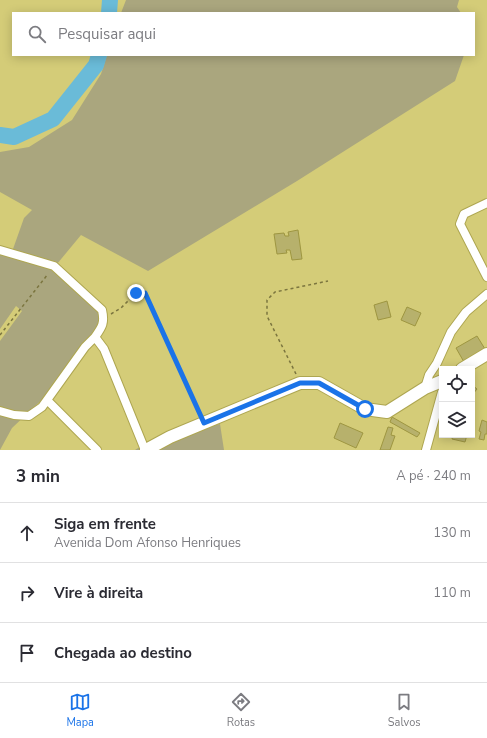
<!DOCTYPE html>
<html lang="pt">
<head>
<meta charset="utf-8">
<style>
	:root { --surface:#fff; --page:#f2f2f3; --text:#2b2b33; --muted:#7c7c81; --line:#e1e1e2; --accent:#1a73e8 }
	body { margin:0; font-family:"Nunito Sans",sans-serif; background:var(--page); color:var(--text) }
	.controls { position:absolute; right:12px; bottom:12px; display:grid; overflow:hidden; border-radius:0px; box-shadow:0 2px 10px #0003 }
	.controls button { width:36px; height:36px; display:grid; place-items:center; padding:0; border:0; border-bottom:1px solid var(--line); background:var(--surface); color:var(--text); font:20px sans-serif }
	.stop { position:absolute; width:12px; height:12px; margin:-9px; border:3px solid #1a73e8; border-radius:50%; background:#fff }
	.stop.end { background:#1a73e8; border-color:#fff; box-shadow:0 1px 4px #0008 }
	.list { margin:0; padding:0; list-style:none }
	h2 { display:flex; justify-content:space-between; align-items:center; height:52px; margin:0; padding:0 16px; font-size:17px }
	h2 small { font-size:13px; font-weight:400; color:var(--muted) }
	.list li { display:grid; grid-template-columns:26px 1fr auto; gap:12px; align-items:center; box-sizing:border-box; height:60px; padding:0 16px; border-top:1px solid var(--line) }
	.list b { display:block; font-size:15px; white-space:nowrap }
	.list p { margin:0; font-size:13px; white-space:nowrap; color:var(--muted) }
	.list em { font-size:13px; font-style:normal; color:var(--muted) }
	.icon { flex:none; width:22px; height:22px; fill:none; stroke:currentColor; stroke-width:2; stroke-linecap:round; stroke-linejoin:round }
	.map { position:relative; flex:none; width:487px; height:450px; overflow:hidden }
	.search { position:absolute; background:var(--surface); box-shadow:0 2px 10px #0003; left:12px; right:12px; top:12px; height:44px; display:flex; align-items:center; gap:10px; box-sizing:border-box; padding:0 14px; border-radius:0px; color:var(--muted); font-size:15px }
	.sheet { height:232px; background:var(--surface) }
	nav { display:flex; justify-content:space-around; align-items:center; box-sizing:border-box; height:56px; border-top:1px solid var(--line); background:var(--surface); font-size:11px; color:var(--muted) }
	nav a { display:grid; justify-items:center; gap:2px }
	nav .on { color:var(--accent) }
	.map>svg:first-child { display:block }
	.green { fill:#aaa67e }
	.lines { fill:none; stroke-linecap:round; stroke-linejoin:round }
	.river { stroke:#6abbd8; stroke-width:16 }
	.building { fill:#b7b16c; stroke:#9e9641 }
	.street-casing { stroke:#aea651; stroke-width:10 }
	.secondary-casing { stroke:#aea651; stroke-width:14 }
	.path { stroke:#7b753f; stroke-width:1.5; stroke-dasharray:3 3; stroke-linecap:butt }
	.street { stroke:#fff; stroke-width:8 }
	.secondary { stroke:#fff; stroke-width:12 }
	.route { stroke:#1a73e8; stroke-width:5 }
</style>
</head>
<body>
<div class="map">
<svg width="487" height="450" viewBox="0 0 487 450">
	<rect width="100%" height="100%" fill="#d4cc78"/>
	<!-- green -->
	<path class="green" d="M126 0H459L457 7 461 13H121Z
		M107 55H464L455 81 297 181 148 271 81 235 57 264 101 311 100 324 47 395 12 428 0 450V341L22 311 16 306 0 329V249H13L24 218 32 210 0 192V152L29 147 72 120 101 74Z
		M220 424 224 450H135L149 441Z"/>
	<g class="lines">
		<!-- river -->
		<path class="river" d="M109 13 110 0
			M0 135 14 137 53 119 96 65 99 55"/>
	</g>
	<!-- building -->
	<path class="building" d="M298 230 302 259 292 260 290 250H286L287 253 277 254 274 234 284 233 285 236H289L288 232Z
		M387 301 391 317 378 320 374 305Z
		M407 307 421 313 415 326 401 320Z
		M477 336 485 349 464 362 456 348Z
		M472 385 477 389 472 395Z
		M392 417 420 433 417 437 390 422Z
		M482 420 487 422V434H485L484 440 479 439 481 432 479 431Z
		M340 423 363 433 356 448 334 438Z
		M388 427 393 428 391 435 395 436 390 450H380Z
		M453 435H467L465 442 452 439Z"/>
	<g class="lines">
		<defs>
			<path id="street" d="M487 203 464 214 460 224 487 277
				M0 250 54 266 102 310C105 323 102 327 95 337L104 349 145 450
				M425 388 429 375 437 363 451 332 466 312 487 294
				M47 400 97 450
				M0 411 14 415 29 416 42 407 85 347 95 337
				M426 450 442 392"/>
			<path id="secondary" d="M462 369 487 354
				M146 450 170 437 300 383H319L365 409 387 412 425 388 442 381"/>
		</defs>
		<!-- street casing -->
		<use href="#street" class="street-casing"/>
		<!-- secondary casing -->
		<use href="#secondary" class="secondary-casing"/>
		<!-- path -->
		<path class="path" d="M111 314 121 308 136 293H145L200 414
			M0 335 48 274
			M296 374 267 316V300L275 292 328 281"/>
		<!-- street -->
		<use href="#street" class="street"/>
		<!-- secondary -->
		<use href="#secondary" class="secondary"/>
	</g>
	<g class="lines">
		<!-- route -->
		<path class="route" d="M136 293H145L204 423 300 383H319L365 409"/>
	</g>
</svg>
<div class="controls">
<button><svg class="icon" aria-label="locate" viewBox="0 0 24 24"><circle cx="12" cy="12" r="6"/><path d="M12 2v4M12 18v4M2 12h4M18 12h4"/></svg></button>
<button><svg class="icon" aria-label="layers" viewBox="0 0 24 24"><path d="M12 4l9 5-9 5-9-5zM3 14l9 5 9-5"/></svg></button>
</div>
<div class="stop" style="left:365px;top:409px"></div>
<div class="stop end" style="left:136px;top:293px"></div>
<div class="search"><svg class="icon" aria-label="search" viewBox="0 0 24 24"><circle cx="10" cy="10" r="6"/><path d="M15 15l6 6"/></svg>Pesquisar aqui</div>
</div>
<section class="sheet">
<h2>3 min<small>A pé · 240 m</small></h2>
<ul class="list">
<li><svg class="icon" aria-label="ahead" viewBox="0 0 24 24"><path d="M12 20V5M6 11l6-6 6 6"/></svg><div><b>Siga em frente</b><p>Avenida Dom Afonso Henriques</p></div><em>130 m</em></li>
<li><svg class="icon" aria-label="right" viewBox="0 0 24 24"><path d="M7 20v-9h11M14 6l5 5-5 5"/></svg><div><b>Vire à direita</b></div><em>110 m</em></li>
<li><svg class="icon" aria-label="arrive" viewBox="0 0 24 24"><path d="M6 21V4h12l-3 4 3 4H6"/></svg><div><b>Chegada ao destino</b></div></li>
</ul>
</section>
<nav>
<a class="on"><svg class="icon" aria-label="map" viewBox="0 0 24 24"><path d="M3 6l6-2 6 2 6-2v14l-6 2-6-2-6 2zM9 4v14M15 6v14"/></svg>Mapa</a>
<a><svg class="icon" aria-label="directions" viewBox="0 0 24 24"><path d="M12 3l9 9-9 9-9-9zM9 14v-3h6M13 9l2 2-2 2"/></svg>Rotas</a>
<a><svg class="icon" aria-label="saved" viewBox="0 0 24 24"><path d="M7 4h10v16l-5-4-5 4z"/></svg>Salvos</a>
</nav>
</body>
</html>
